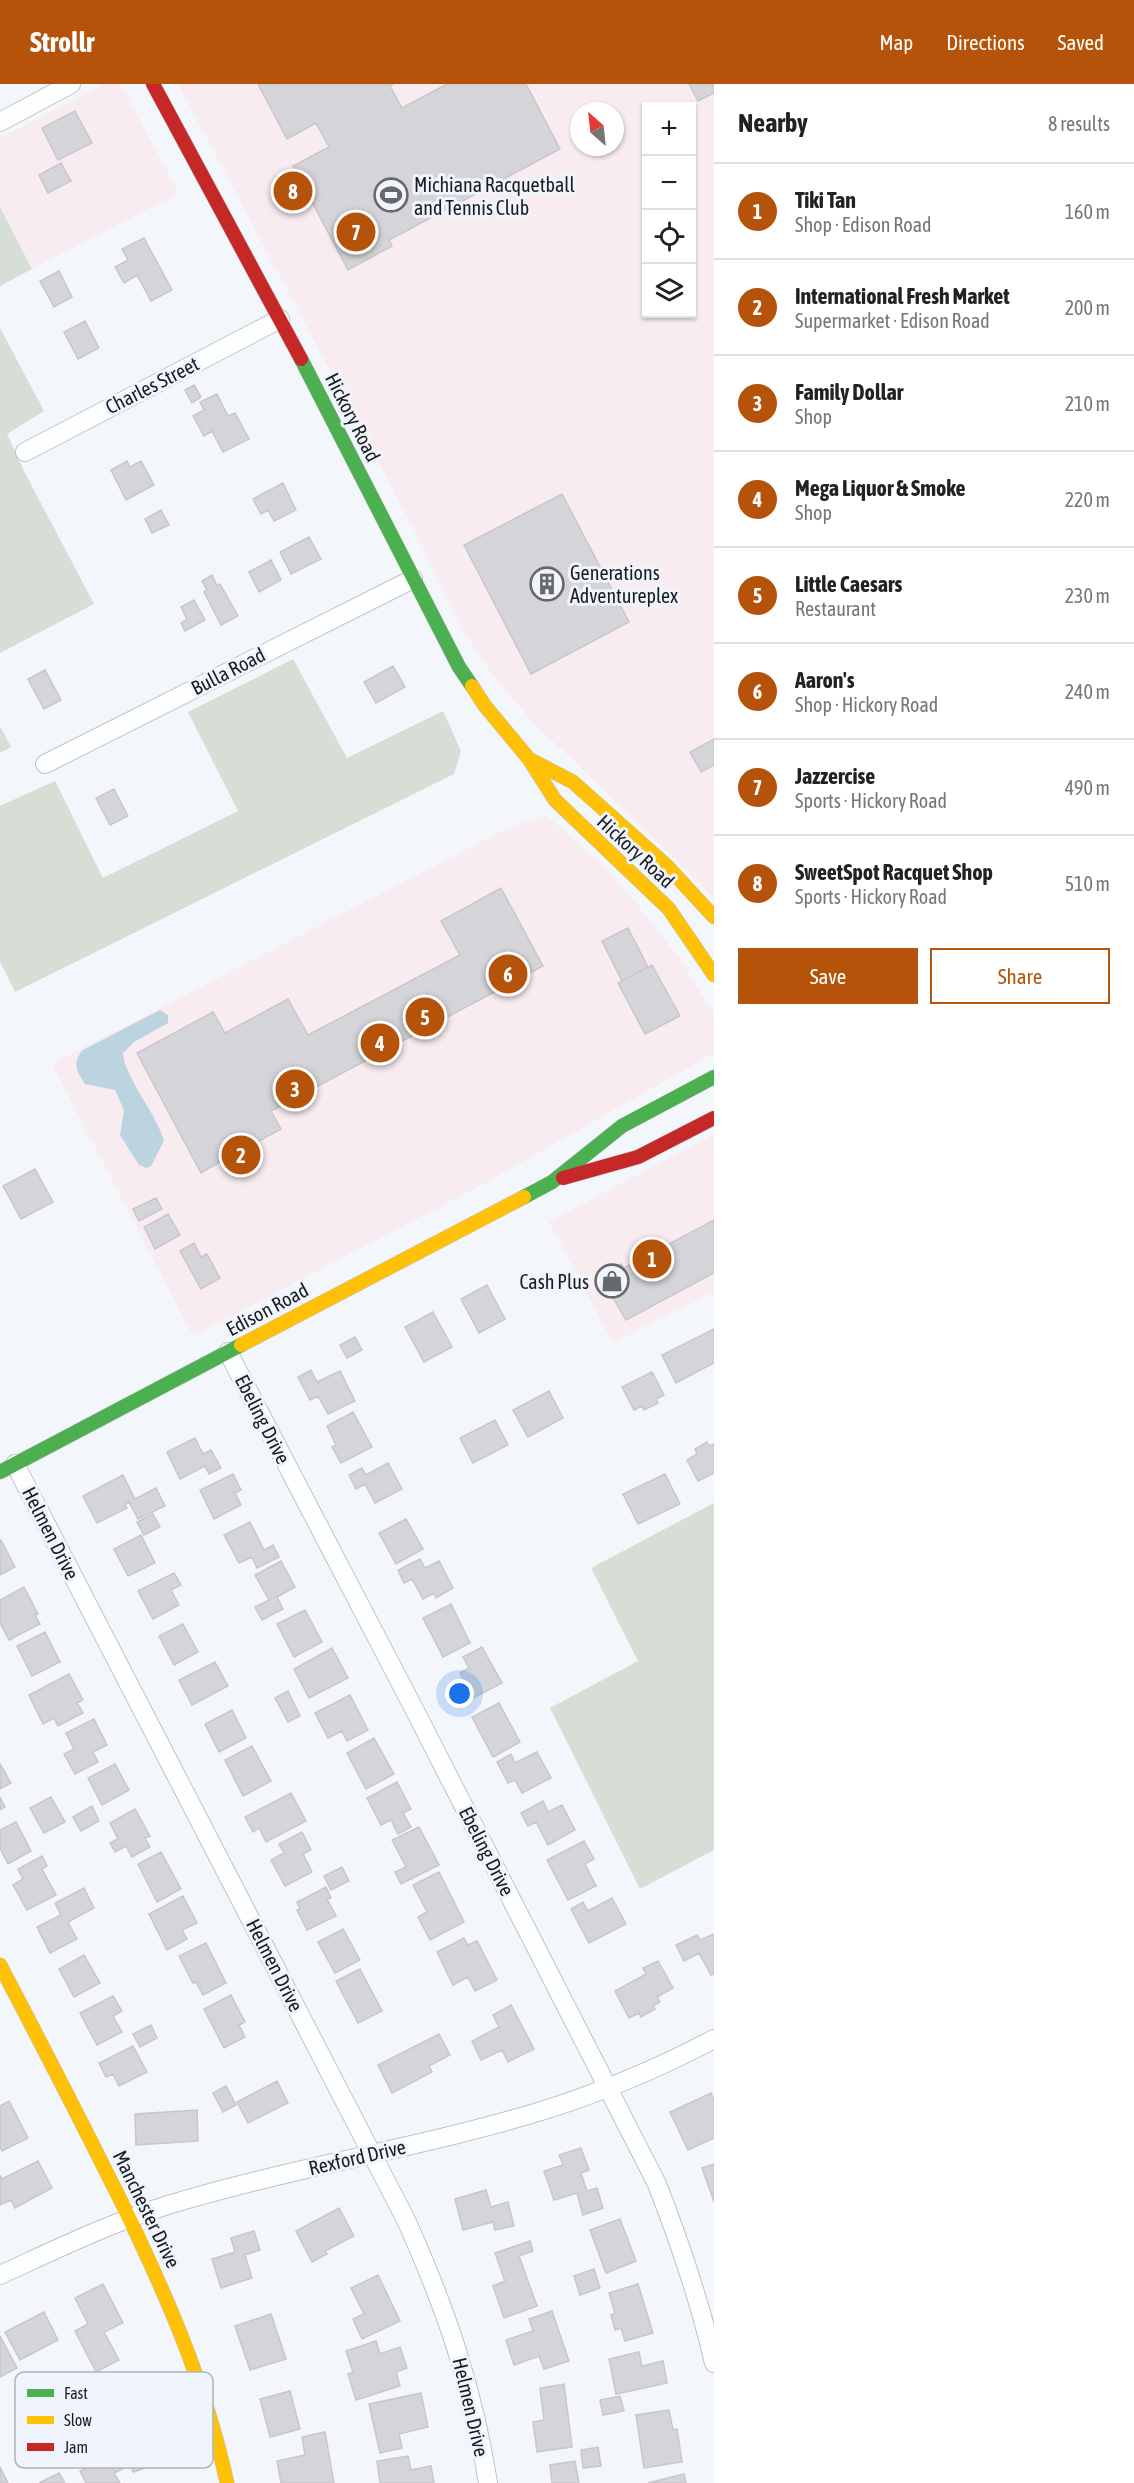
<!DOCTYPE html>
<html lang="en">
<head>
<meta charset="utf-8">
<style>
	:root { --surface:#fff; --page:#f6f6f6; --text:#222; --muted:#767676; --line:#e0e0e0; --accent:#b45309 }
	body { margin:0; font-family:"Asap Condensed",sans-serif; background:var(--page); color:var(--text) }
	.controls { position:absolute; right:18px; top:18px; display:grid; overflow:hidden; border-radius:0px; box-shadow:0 2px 4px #0004 }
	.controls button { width:54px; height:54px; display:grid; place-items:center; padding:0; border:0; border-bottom:2px solid var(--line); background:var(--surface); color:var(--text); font:30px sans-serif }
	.compass { position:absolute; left:570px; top:18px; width:54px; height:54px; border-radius:50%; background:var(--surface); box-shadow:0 2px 4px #0004; rotate:333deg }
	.you { position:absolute; left:460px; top:1610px; width:21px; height:21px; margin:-15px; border:4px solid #fff; border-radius:50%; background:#1a73e8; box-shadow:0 0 0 9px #1a73e833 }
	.badge { display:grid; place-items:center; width:39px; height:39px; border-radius:50%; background:var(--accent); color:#fff; font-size:20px; font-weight:700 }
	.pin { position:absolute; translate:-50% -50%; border:3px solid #fff; box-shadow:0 2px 6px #0006 }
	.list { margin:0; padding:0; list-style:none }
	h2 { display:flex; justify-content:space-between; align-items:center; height:78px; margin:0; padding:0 24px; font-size:26px }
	h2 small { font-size:20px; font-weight:400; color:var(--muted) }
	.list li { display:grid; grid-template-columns:39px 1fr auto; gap:18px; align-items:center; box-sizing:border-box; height:96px; padding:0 24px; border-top:2px solid var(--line) }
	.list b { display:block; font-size:22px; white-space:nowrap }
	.list p { margin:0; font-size:20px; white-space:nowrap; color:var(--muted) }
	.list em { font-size:20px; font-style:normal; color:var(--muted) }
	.actions { display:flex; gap:12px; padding:18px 24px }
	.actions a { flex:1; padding:14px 0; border:2px solid var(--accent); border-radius:0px; text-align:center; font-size:21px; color:var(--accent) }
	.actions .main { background:var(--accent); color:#fff }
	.icon { flex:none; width:33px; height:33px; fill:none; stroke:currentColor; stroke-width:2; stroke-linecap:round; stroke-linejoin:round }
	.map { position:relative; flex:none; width:714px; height:2399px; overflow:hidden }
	header { display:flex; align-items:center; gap:36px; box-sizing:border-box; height:84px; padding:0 30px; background:var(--accent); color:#fff }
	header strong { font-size:28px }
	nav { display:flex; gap:33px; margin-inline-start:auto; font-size:21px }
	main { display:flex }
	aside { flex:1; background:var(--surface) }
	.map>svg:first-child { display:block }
	.commercial { fill:#f8ecf1; fill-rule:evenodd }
	.green { fill:#d7ded5 }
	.water { fill:#bcd4df }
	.building { fill:#d5d4d8; stroke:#c8c7cb; stroke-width:1.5 }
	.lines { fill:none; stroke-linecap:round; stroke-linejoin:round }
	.street-casing { stroke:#c0c3c6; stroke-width:20 }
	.fast-casing { stroke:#c0c3c6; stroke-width:15 }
	.slow-casing { stroke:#c0c3c6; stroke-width:15 }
	.jam-casing { stroke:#c0c3c6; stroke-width:15 }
	.street { stroke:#fdfefe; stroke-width:18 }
	.fast { stroke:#4caf50; stroke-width:14 }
	.slow { stroke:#ffc107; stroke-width:14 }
	.jam { stroke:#c62828; stroke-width:14 }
	.labels { text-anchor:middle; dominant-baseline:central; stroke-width:6; stroke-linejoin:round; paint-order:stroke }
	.poi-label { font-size:20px; fill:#1a1c20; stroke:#f0f5fd; text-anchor:start }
	.street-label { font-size:20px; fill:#1a1c20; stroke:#f0f5fd }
	.key { fill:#f0f5fd; stroke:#b0b4bb; stroke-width:1.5 }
	.key-label { font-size:16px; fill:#1a1c20 }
</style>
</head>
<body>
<header>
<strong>Strollr</strong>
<nav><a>Map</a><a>Directions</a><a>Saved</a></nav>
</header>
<main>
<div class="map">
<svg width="714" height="2399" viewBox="0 0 714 2399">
	<rect width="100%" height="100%" fill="#f3f6fa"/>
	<!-- commercial -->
	<path class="commercial" d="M105 0H120L179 109 32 185 0 123V54Z
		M178 0H714V815L695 794 532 637 495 594 468 554 414 445ZM646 22H692V230H646ZM579 27H615V63H579Z
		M546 731 604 783 633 815 683 879 714 932V969L487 1098 193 1252 52 980 502 747Z
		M714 1050V1213L711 1209 613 1259 549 1138Z"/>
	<!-- green -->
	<path class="green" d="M0 123 32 185 0 202Z
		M0 244 44 327 7 350 24 387 94 520 0 569Z
		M293 575 347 674 443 627 461 667 454 690 15 908 0 878V722L55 697 103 794 238 727 188 628Z
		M0 642 11 663 0 669Z
		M714 1419V1766L640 1805 550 1624 638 1577 591 1484Z"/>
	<!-- water -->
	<path class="water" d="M160 926 168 931V939L134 958 123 969C124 993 157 1030 164 1057L151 1082 147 1084 139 1081 120 1051 124 1026 115 1006 85 1000C76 987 72 978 83 966Z"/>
	<!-- building -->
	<path class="building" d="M258 0H393L390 2 402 24 447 0H526L560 65 389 156 392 162 348 186 293 82 329 63 316 39 287 55Z
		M689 0H714V9L698 17Z
		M75 27 92 59 58 76 42 44Z
		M61 79 71 97 48 109 39 91Z
		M144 154 172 206 151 217 137 191 124 199 115 183 128 176 122 165Z
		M59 187 72 213 54 223 40 197Z
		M85 237 99 264 78 275 64 248Z
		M194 301 201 313 192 319 185 306Z
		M217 310 228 332 235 329 249 355 223 368 212 347 204 352 193 332 204 326 200 318Z
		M127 377 130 383 141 377 154 401 126 416 111 386Z
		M283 399 296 426 274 437 268 426 261 430 253 415Z
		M562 410 629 538 531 590 464 461Z
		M161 426 169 441 152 449 145 435Z
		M309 453 321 475 291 490 280 468Z
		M271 476 281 496 259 508 249 488Z
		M212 491 217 502 220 500 238 532 221 541 204 508 207 506 202 497Z
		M194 516 205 536 185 547 181 539 187 535 181 523Z
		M393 582 405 603 376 619 364 598Z
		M45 586 61 616 44 625 28 595Z
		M714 655V681L701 688 690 668Z
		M114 705 128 732 110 741 96 714Z
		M501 804 543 882 271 1027 281 1045 257 1058 262 1067 228 1085 223 1076 201 1089 137 969 213 928 225 949 288 915 308 951 460 871 441 837Z
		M628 844 648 883 622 897 602 857Z
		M652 881 680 932 645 950 618 899Z
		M35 1085 53 1118 21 1135 3 1102Z
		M156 1114 162 1125 139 1137 133 1125Z
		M168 1130 180 1151 155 1165 144 1143Z
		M714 1136V1189L626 1236 612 1212 608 1214 597 1193 621 1180 624 1184Z
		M194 1159 201 1173 207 1170 220 1194 201 1205 180 1167Z
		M487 1201 505 1235 479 1249 461 1215Z
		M433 1228 452 1263 424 1278 405 1243Z
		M714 1245V1279L676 1299 662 1271Z
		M355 1253 362 1266 347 1274 340 1261Z
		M311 1286 317 1298 340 1287 355 1317 328 1330 318 1312 310 1316 298 1293Z
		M652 1288 664 1311 656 1315 658 1319 644 1326 642 1322 634 1326 622 1303Z
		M549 1307 563 1334 528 1353 513 1326Z
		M353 1328 372 1363 341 1379 332 1363 336 1361 327 1342Z
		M495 1336 508 1361 473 1379 460 1354Z
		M195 1354 203 1370 211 1366 221 1384 209 1390 205 1382 180 1395 167 1368Z
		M707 1358 709 1362 714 1360V1389L698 1397 687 1376 697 1370 695 1365Z
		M388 1379 402 1405 375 1419 365 1400 356 1405 349 1391 362 1384 366 1391Z
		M233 1390 241 1406 235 1409 241 1421 214 1435 200 1406Z
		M665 1390 680 1420 638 1440 623 1410Z
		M123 1391 135 1415 156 1404 165 1422 138 1435 129 1418 125 1421 127 1424 97 1439 83 1412Z
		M153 1430 160 1443 144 1451 137 1438Z
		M406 1435 423 1465 396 1480 379 1449Z
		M250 1438 264 1466 273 1461 279 1473 257 1484 252 1473 239 1479 224 1451Z
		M141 1451 155 1479 128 1492 114 1465Z
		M1 1456 15 1483 0 1491V1457Z
		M420 1475 425 1484 439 1477 453 1504 436 1514 434 1509 423 1515 412 1495 404 1499 398 1486Z
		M281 1477 295 1503 277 1513 283 1525 262 1536 255 1523 269 1516 255 1491Z
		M174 1489 181 1501 171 1506 179 1521 153 1535 138 1507Z
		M24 1503 38 1530 35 1531 40 1540 9 1556 0 1539V1516Z
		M451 1520 470 1559 443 1573 423 1534Z
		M305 1526 322 1558 294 1573 277 1540Z
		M183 1540 198 1568 174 1581 159 1552Z
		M45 1548 60 1578 32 1592 17 1562Z
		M482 1563 502 1599 473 1614 460 1589 469 1584 463 1573Z
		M332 1564 348 1594 309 1614 294 1585Z
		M215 1578 228 1602 192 1621 179 1596Z
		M69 1590 83 1616 77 1619 83 1629 58 1642 54 1634 43 1640 29 1611Z
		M288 1607 300 1632 288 1638 275 1614Z
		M350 1611 368 1646 347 1657 342 1647 328 1654 315 1629Z
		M499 1619 520 1658 493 1673 472 1633Z
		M232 1626 246 1654 219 1668 205 1640Z
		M94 1635 107 1661 93 1668 98 1678 75 1690 64 1670 74 1665 66 1649Z
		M374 1654 394 1690 366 1705 347 1669Z
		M252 1662 271 1697 243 1712 225 1676Z
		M537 1668 551 1694 522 1709 515 1696 508 1699 497 1678 511 1670 515 1679Z
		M0 1680 11 1699 0 1705Z
		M115 1680 129 1706 102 1721 88 1694Z
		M397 1698 411 1725 403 1729 411 1743 398 1750 391 1736 381 1741 367 1714Z
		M291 1709 306 1737 266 1758 259 1744 253 1748 245 1733Z
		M0 1713 5 1723 0 1726Z
		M51 1713 65 1738 44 1749 30 1724Z
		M543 1717 548 1728 562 1721 575 1746 548 1761 536 1738 528 1742 521 1729Z
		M92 1722 99 1737 81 1747 73 1733Z
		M135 1725 150 1752 145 1754 150 1763 132 1773 126 1762 115 1768 110 1759 118 1755 110 1739Z
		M16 1738 31 1767 8 1780 0 1764V1746Z
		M419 1743 439 1781 401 1800 395 1788 406 1783 392 1756Z
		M302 1748 311 1766 303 1770 312 1788 285 1802 271 1776 284 1769 279 1760Z
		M584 1757 594 1775 585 1780 596 1802 568 1816 547 1776Z
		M161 1768 181 1805 157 1818 138 1780Z
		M42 1772 47 1782 42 1785 56 1811 27 1826 13 1801 23 1795 18 1785Z
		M342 1783 349 1797 331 1806 324 1792Z
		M439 1788 464 1838 430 1856 418 1833 427 1828 413 1801Z
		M326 1803 331 1814 327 1815 336 1832 307 1846 297 1826 300 1825 297 1818Z
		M84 1804 94 1824 68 1838 77 1855 50 1869 37 1843 61 1831 55 1819Z
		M183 1812 197 1839 182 1846 187 1855 167 1866 149 1830Z
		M612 1814 626 1840 589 1859 571 1825 583 1818 588 1827Z
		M343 1845 360 1876 335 1889 318 1858Z
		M714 1850V1890L711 1891 699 1869 684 1877 676 1861 697 1851 700 1856Z
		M464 1854 468 1861 477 1857 497 1896 475 1907 468 1893 453 1901 437 1868Z
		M206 1859 226 1899 203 1911 196 1898 193 1899 179 1872Z
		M84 1871 100 1899 74 1913 59 1885Z
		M658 1877 673 1904 657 1913 660 1918 653 1922 655 1925 641 1933 639 1929 629 1934 615 1907 646 1890 643 1884Z
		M360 1885 382 1927 358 1939 336 1897Z
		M231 1911 245 1938 239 1941 245 1953 224 1964 204 1925Z
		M113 1912 122 1927 113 1932 122 1948 97 1961 80 1929Z
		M511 1921 534 1965 508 1978 502 1966 481 1976 472 1957 499 1943 493 1931Z
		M151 1941 157 1954 140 1963 133 1950Z
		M439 1950 450 1971 429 1982 432 1988 392 2009 378 1981Z
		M133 1962 147 1988 119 2002 113 1990 106 1993 99 1979Z
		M277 1997 288 2019 248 2039 237 2018Z
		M226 2002 236 2021 223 2028 213 2009Z
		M711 2009 714 2017V2054L688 2066 670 2028Z
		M9 2017 28 2054 2 2067 0 2063V2022Z
		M197 2026 198 2057 136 2061 135 2030Z
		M581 2064 589 2086 581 2089 587 2107 597 2104 603 2124 583 2131 577 2109 554 2116 544 2087 563 2081 559 2071Z
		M38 2077 52 2104 15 2124 11 2116 0 2121V2091L2 2095Z
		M714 2080V2118L702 2084Z
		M486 2106 491 2123 508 2118 514 2142 495 2146 493 2138 463 2146 455 2115Z
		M339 2124 354 2152 325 2167 327 2170 312 2178 296 2147Z
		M620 2135 636 2177 606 2189 590 2146Z
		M254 2147 260 2166 245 2171 252 2194 221 2204 212 2175 235 2168 231 2154Z
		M530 2157 533 2167 519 2172 537 2222 504 2234 493 2202 505 2197 495 2169Z
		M594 2185 600 2204 580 2211 574 2192Z
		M378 2191 400 2237 362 2255 353 2235 364 2230 351 2204Z
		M103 2200 123 2239 104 2248 119 2276 96 2288 75 2247 88 2240 75 2214Z
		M638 2200 653 2249 625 2257 621 2244 615 2246 611 2231 615 2229 609 2209Z
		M552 2227 569 2277 544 2285 539 2272 514 2281 506 2256 533 2247 529 2235Z
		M44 2228 58 2256 20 2276 5 2248Z
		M271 2230 286 2275 250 2286 235 2242Z
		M0 2252 17 2284 0 2293Z
		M376 2257 380 2270 400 2263 407 2284 396 2288 400 2302 356 2316 348 2290 353 2288 346 2267Z
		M639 2268 642 2282 663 2277 667 2299 616 2310 609 2275Z
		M564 2300 572 2363 537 2368 533 2338 544 2336 540 2304Z
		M290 2307 300 2345 270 2353 260 2315Z
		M421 2309 428 2343 399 2350 402 2364 380 2369 369 2320Z
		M620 2312 624 2327 603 2331 600 2316Z
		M147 2313 159 2354 151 2356 158 2380 133 2388 125 2363 129 2362 117 2322Z
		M669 2326 673 2346 677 2345 682 2378 644 2384 636 2331Z
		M105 2348 124 2384 114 2389 120 2399H86L80 2387 94 2380 83 2360Z
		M325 2348 334 2399H281L277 2377 305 2371 302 2353Z
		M598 2363 601 2382 583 2384 581 2366Z
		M408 2372 411 2386 431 2382 434 2399H380L377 2377Z
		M575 2377 579 2399H552L550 2381Z
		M0 2383 8 2399H0Z
		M59 2389 65 2399H39Z
		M684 2390 686 2399H648Z"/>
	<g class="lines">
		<defs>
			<path id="street" d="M0 38 71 0
				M25 368 280 235
				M45 680 413 495
				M228 1268 412 1621 657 2100C680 2159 700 2218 714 2279
				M15 1380 406 2136C446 2225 473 2303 488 2399
				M0 2191C55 2166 110 2139 168 2121 289 2084 416 2065 538 2028 597 2010 659 1984 714 1955"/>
			<path id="fast" d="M301 275 459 583 472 602
				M524 1113 552 1098 622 1042 714 993
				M0 1388 241 1261"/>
			<path id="slow" d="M472 602 485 622 529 675 555 716 669 825 714 891
				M529 675 573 698 667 782 714 833
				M241 1261 524 1113
				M0 1881C41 1959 81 2037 120 2115 165 2208 205 2298 227 2399"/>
			<path id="jam" d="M153 0 301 275
				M563 1094 638 1073 714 1034"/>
		</defs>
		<!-- street casing -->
		<use href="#street" class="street-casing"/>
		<!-- fast casing -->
		<use href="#fast" class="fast-casing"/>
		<!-- slow casing -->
		<use href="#slow" class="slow-casing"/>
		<!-- jam casing -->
		<use href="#jam" class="jam-casing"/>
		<!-- street -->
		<use href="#street" class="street"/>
		<!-- fast -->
		<use href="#fast" class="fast"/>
		<!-- slow -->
		<use href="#slow" class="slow"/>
		<!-- jam -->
		<use href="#jam" class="jam"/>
	</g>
	<!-- icons -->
	<defs>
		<symbol id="stadium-ring" viewBox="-11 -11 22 22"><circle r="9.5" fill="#f0f5fd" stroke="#66686c" stroke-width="1.5"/><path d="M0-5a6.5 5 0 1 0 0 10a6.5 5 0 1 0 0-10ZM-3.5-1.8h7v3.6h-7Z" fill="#66686c"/></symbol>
		<symbol id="building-ring" viewBox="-11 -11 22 22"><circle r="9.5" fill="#f0f5fd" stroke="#66686c" stroke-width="1.5"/><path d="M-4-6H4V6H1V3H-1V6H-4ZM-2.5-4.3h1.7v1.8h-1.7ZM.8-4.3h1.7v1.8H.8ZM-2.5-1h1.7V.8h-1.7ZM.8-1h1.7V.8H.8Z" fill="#66686c"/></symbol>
		<symbol id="shop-ring" viewBox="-11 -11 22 22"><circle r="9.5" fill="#f0f5fd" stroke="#66686c" stroke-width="1.5"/><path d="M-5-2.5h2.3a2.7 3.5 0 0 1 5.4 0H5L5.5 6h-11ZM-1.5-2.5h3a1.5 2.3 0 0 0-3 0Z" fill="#66686c"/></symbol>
	</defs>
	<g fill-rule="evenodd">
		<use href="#stadium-ring" x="372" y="92" width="38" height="38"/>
		<use href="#building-ring" x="528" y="481" width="38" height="38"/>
		<use href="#shop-ring" x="593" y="1178" width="38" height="38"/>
	</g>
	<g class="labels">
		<!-- poi labels -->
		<g class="poi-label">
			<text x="414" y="100">Michiana Racquetball<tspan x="414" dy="23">and Tennis Club</tspan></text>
			<text x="570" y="488">Generations<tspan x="570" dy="23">Adventureplex</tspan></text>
			<text x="589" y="1197" text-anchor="end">Cash Plus</text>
		</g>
		<!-- street labels -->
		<g class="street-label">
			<text transform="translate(152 301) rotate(-27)">Charles Street</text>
			<text transform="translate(353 333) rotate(63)">Hickory Road</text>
			<text transform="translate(228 587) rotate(-27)">Bulla Road</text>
			<text transform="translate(636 767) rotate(43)">Hickory Road</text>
			<text transform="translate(267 1225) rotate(-28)">Edison Road</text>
			<text transform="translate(263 1335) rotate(63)">Ebeling Drive</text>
			<text transform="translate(51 1449) rotate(63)">Helmen Drive</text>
			<text transform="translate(487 1767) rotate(63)">Ebeling Drive</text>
			<text transform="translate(275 1881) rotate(63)">Helmen Drive</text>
			<text transform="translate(357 2073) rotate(-13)">Rexford Drive</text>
			<text transform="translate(147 2125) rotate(64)">Manchester Drive</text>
			<text transform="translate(471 2323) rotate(77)">Helmen Drive</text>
		</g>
	</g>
	<!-- legend -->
	<rect x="15" y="2288" width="198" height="96" rx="9" class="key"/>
	<rect x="27" y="2305" width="27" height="8" fill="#4caf50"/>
	<rect x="27" y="2332" width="27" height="8" fill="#ffc107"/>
	<rect x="27" y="2359" width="27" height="8" fill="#c62828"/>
	<g class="key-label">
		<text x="64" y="2315">Fast</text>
		<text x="64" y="2342">Slow</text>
		<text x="64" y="2369">Jam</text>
	</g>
</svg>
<div class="controls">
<button>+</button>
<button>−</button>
<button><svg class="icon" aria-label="locate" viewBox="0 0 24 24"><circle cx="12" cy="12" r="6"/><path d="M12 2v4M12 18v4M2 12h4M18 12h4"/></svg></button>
<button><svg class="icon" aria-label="layers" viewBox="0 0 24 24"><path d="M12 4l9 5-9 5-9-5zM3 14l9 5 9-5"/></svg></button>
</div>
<svg class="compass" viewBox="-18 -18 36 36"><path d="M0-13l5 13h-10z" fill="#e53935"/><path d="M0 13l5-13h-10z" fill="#767676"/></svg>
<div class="you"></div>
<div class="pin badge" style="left:652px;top:1175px">1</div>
<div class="pin badge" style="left:241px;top:1071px">2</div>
<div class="pin badge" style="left:295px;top:1005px">3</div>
<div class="pin badge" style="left:380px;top:959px">4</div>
<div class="pin badge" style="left:425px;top:933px">5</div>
<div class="pin badge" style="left:508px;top:890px">6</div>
<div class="pin badge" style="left:356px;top:148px">7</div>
<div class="pin badge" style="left:293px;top:107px">8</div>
</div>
<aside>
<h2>Nearby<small>8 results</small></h2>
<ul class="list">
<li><span class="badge">1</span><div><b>Tiki Tan</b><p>Shop · Edison Road</p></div><em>160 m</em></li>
<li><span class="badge">2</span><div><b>International Fresh Market</b><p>Supermarket · Edison Road</p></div><em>200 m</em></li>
<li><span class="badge">3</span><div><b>Family Dollar</b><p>Shop</p></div><em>210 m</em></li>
<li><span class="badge">4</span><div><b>Mega Liquor &amp; Smoke</b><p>Shop</p></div><em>220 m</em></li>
<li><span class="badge">5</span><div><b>Little Caesars</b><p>Restaurant</p></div><em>230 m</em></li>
<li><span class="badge">6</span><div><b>Aaron's</b><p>Shop · Hickory Road</p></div><em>240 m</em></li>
<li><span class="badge">7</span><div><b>Jazzercise</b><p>Sports · Hickory Road</p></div><em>490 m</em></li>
<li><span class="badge">8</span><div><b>SweetSpot Racquet Shop</b><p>Sports · Hickory Road</p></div><em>510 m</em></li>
</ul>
<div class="actions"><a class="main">Save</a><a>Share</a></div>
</aside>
</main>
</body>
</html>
